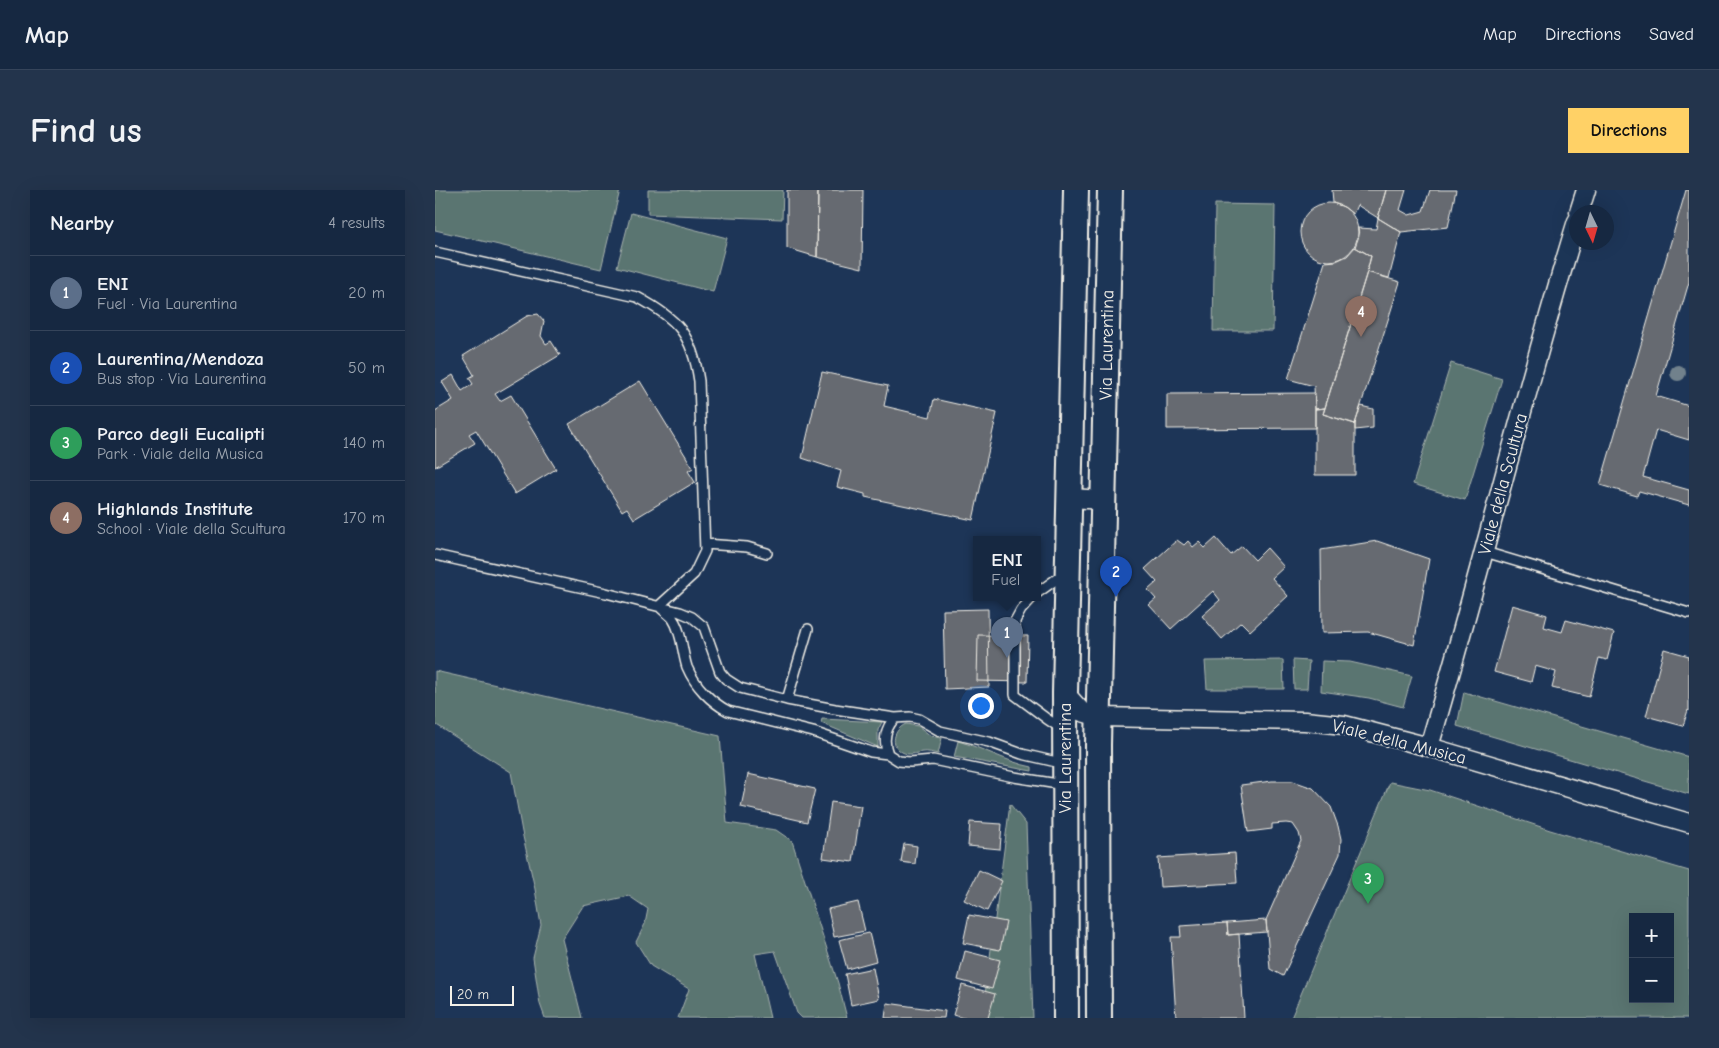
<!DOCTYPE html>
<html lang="en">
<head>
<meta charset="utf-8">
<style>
	:root { --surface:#162841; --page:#23344c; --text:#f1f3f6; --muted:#9ea6b1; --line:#35445a; --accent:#ffd166 }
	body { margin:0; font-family:"Comic Neue",sans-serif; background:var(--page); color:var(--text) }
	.controls { position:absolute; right:15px; bottom:15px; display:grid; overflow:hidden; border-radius:0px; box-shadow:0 5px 20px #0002 }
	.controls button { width:45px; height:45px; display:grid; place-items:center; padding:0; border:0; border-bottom:1px solid var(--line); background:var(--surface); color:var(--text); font:25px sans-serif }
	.compass { position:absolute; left:1134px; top:15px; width:45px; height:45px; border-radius:50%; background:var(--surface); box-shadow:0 5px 20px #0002; rotate:175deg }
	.scale { position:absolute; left:15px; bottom:12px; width:64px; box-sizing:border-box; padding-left:5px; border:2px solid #f4f1e8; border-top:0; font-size:14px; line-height:18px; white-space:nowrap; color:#f4f1e8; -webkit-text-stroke:4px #1d3557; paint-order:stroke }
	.you { position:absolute; left:545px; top:515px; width:18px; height:18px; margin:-12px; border:4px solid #fff; border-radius:50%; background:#1a73e8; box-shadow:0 0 0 8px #1a73e833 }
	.badge { display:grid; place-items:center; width:32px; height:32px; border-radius:50%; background:var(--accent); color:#fff; font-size:16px; font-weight:700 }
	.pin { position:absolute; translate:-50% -41px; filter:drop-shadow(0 1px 2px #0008) }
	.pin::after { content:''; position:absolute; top:26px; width:18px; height:15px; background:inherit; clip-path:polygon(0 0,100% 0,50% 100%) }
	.popup { position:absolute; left:538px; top:346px; width:68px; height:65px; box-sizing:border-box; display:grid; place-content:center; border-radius:0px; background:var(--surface); filter:drop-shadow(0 1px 4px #0005); font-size:16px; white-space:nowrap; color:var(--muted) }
	.popup b { font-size:19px; color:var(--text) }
	.popup::after { content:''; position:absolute; left:50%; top:100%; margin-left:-10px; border:10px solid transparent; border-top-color:var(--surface) }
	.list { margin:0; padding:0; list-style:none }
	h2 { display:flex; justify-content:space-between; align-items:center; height:65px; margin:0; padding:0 20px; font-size:21px }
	h2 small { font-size:16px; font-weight:400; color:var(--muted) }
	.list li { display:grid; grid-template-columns:32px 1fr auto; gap:15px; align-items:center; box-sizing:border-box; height:75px; padding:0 20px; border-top:1px solid var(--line) }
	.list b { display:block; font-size:19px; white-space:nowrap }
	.list p { margin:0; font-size:16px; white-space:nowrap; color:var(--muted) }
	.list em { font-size:16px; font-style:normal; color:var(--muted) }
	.map { position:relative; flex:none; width:1254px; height:828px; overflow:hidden; border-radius:0px }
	header { display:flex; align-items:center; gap:30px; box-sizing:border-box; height:70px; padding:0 25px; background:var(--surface); border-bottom:1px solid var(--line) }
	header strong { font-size:24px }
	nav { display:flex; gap:28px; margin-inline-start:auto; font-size:18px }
	.intro { display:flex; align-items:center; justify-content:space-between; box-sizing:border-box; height:120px; padding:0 30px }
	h1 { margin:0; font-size:35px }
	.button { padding:12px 22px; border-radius:0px; background:var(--accent); color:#111; font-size:18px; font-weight:700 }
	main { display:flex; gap:30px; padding:0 30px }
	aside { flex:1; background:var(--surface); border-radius:0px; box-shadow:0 5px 20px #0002 }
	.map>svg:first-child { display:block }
	.green { fill:#5a7471; stroke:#a7b2ac; fill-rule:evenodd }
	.building { fill:#666a71; stroke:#f4f1e8 }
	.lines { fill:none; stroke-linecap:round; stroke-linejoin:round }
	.service-casing { stroke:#f4f1e8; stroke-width:12 }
	.minor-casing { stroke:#f4f1e8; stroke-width:21 }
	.secondary-casing { stroke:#f4f1e8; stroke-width:28 }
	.service { stroke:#1d3557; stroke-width:9 }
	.minor { stroke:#1d3557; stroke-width:18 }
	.secondary { stroke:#1d3557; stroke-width:24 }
	.tree { fill:#71818c }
	.labels { text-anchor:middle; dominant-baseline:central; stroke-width:4.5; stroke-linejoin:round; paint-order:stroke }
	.street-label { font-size:18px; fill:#f4f1e8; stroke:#1d3557 }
</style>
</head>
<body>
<header>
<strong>Map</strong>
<nav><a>Map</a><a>Directions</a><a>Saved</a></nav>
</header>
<div class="intro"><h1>Find us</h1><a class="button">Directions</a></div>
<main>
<aside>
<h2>Nearby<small>4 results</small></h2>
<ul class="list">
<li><span class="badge" style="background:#5c6f8a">1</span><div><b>ENI</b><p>Fuel · Via Laurentina</p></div><em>20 m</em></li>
<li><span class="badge" style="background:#1a4fb4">2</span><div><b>Laurentina/Mendoza</b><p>Bus stop · Via Laurentina</p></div><em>50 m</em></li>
<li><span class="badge" style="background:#2e9e5b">3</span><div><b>Parco degli Eucalipti</b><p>Park · Viale della Musica</p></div><em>140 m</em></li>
<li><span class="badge" style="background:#8d6e63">4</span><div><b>Highlands Institute</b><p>School · Viale della Scultura</p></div><em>170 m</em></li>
</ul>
</aside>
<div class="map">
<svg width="1254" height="828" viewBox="0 0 1254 828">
	<rect width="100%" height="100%" fill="#1d3557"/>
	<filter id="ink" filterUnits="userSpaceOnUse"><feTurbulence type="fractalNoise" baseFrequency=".02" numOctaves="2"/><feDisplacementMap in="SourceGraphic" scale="10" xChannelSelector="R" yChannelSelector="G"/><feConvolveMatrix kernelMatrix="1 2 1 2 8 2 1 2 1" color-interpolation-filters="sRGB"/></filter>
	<g filter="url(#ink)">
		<!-- green -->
		<path class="green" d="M0 0H185L166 79 0 40Z
			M213 0H348L347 29 213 24Z
			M780 14 840 15 838 141H778Z
			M196 23 292 48 278 102 182 77Z
			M1016 173 1067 189 1030 310 978 294Z
			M848 470 849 499H772L770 471Z
			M858 470 874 471 872 499H859Z
			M887 471 915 472 977 486 968 517 934 508 886 501Z
			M0 481 285 546 292 633 341 640 357 651 403 793 412 828H367L362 823 340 761 320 764 335 828H243L254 799 216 776 201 752 210 734 213 719 194 706 148 716 127 749 147 828H110L105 814 98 768 106 735 100 699 87 642 76 582 0 534Z
			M1029 502 1254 567V604L1022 536Z
			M387 529 447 532 443 540V557L386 533Z
			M471 534 483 536 496 546 507 548 503 564C498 563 493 561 487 562 480 563 474 566 467 562 454 555 459 539 471 534Z
			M523 551C548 558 572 572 597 577V581L519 567Z
			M955 592 995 600 1115 640 1254 681V828H856ZM1198 727H1235V809H1198Z
			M575 614 591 634 598 828H547Z"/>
		<!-- building -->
		<path class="building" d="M352 0H383L382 67 352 58Z
			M383 0H428L427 78 382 67Z
			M897 0H951L943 28 922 15 918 24 909 17 898 13Z
			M951 0H971L965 20 974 25 988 21 995 0H1021L1013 37 966 42 943 28Z
			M1251 0H1254V92L1221 206 1254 216V250L1221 240 1208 287 1254 300V315L1204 301 1202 306 1165 295Z
			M865 42a29 29 0 1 1 58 0a29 29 0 1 1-58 0Z
			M943 28 966 42 954 88 932 82 936 66 920 57 924 46 923 38 941 39Z
			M920 57 936 66 932 82 890 218 880 219 879 196 853 189 890 72 901 71 912 66Z
			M932 82 965 92 920 234 888 224Z
			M103 124 109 131 106 146 111 154 116 151 125 165 60 204 65 211 76 205 121 279 80 304 41 240 34 244 40 253 0 277V221L18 210 7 192 18 185 27 201 38 194 34 188 39 185 28 166 92 126Z
			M387 182 453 196 449 216 495 227 499 209 562 223 538 330 430 307V304L402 297 406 281 367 268Z
			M205 191 258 278 253 281 260 292 199 329 192 318 187 321 134 234Z
			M880 203V238L732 239V204Z
			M926 216 938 219V238L920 240V234Z
			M890 218 888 224 920 234V285H880V219Z
			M781 348 796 365 807 356 820 370 832 358 849 377 837 388 853 406 815 441 806 432 787 449 767 426 785 410 778 401 736 439 714 415 721 409 713 400 722 392 710 379 742 350 749 355 753 351 758 357 764 352 770 358Z
			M942 351 994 369 979 455 933 442 887 443 886 360Z
			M1077 415 1112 425 1109 437 1127 442 1131 430 1179 443 1172 470 1164 468 1154 507 1117 498 1121 482 1100 476 1096 492 1059 482Z
			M553 419 554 497 510 499 508 420Z
			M543 445 593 446 592 492 542 491Z
			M1229 459 1254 466V521L1253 520 1248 536 1211 526Z
			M313 584 380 599 372 632 306 617Z
			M837 591H858L878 598 896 617 903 636 906 649 905 664 848 786 835 779 831 730 864 655 866 651 864 643 858 634 851 633 837 634V639L813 642 806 595Z
			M396 612 426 616 418 672 388 668Z
			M535 632 567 634 565 659 533 656Z
			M469 654 482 656 480 674 466 672Z
			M800 663 802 693 725 697 723 668Z
			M544 680 567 691 552 721 529 710Z
			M423 712 430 741 399 747 393 719Z
			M534 725 571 732 565 760 528 753Z
			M831 730 832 742 793 745 792 733Z
			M792 733 793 745 804 744 809 828H741L736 747H746L745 736Z
			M434 743 441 771 412 779 404 750Z
			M530 761 565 770 557 799 523 790Z
			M438 778 444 809 416 815 410 784Z
			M527 795 560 804 553 828H528L518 825Z
			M452 813 510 821 509 828H450Z"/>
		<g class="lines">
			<defs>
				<path id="service" d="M0 62 202 107C243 129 257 144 264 191L270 361 259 384 224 416
					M270 354 312 357 332 363
					M1050 362 1254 423
					M0 365 171 403 245 422 257 427 269 437 285 482 291 489 305 498 352 510 400 519 460 528 475 527 484 529 505 541 554 552 587 564 630 574
					M602 403 630 383
					M598 407 586 420 580 431V505L612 529 627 539
					M226 418C230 422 235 425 238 429 247 442 247 462 252 477 260 496 276 512 293 521L378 542 436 562 453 564 464 571 475 572 498 570 579 587 629 595
					M352 510 373 439
					M453 564C448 551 450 538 460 528"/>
				<path id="minor" d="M1144 22 1151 0
					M635 308 669 310
					M630 503 647 522 665 527 870 531 909 535 994 557 1254 633
					M994 557C1046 382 1088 205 1142 31"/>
				<path id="secondary" d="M631 828 630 503 641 0
					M664 828 663 555 675 0"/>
			</defs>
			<!-- service casing -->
			<use href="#service" class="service-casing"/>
			<!-- minor casing -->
			<use href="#minor" class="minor-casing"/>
			<!-- secondary casing -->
			<use href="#secondary" class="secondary-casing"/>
			<!-- service -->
			<use href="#service" class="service"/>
			<!-- minor -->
			<use href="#minor" class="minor"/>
			<!-- secondary -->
			<use href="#secondary" class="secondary"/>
		</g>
		<!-- trees -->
		<circle class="tree" cx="1243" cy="183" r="8"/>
	</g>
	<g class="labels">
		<!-- street labels -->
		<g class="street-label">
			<text transform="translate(672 155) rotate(-89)">Via Laurentina</text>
			<text transform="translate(1068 294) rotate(-75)">Viale della Scultura</text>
			<text transform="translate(964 552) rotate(14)">Viale della Musica</text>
			<text transform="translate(630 568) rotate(-90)">Via Laurentina</text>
		</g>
	</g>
</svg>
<div class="controls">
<button>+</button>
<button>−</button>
</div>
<svg class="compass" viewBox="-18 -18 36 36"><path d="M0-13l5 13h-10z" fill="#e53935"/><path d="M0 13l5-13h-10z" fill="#9ea6b1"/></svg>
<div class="scale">20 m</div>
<div class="you"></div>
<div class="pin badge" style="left:572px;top:468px;background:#5c6f8a">1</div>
<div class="popup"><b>ENI</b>Fuel</div>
<div class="pin badge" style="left:681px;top:407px;background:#1a4fb4">2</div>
<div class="pin badge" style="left:933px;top:714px;background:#2e9e5b">3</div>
<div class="pin badge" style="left:926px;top:147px;background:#8d6e63">4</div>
</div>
</main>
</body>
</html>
